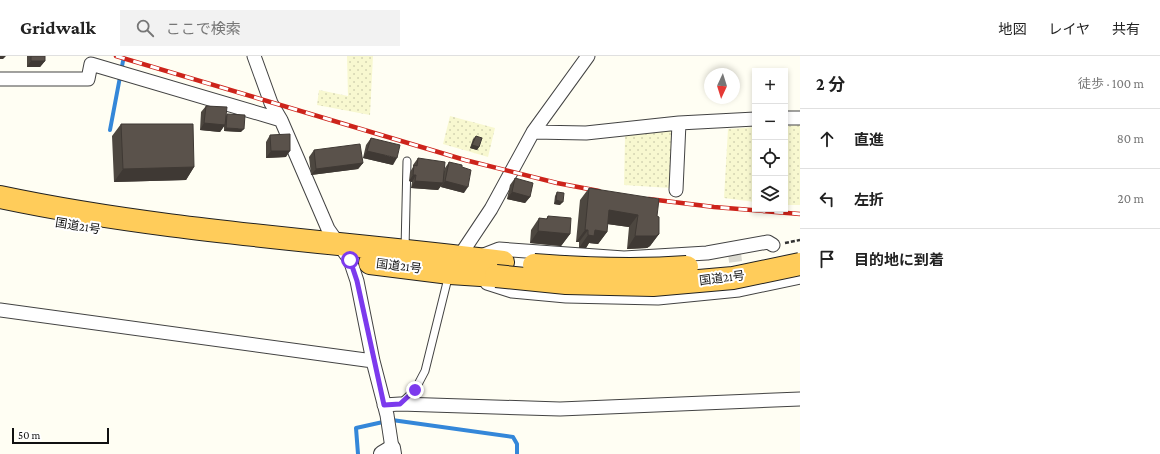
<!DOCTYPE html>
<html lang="ja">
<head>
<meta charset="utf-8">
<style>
	:root { --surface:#fff; --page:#f2f2f2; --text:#222; --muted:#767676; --line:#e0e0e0 }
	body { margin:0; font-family:"Crimson Pro","Noto Sans JP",serif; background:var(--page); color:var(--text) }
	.controls { position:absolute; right:12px; top:12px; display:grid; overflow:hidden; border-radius:0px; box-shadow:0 2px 6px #0003 }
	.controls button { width:36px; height:36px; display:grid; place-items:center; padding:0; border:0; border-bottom:1px solid var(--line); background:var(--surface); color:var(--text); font:20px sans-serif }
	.compass { position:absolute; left:704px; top:12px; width:36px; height:36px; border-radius:50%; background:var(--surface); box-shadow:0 2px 6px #0003; rotate:184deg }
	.scale { position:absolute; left:12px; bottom:10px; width:97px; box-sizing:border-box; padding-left:4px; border:2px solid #101010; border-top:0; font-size:11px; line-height:14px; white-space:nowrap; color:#101010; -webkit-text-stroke:3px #fff; paint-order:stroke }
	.stop { position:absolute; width:12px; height:12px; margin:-9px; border:3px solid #7c3aed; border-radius:50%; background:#fff }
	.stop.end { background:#7c3aed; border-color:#fff; box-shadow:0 1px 4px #0008 }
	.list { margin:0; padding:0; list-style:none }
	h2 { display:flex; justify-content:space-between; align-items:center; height:52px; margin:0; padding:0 16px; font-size:17px }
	h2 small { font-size:13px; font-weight:400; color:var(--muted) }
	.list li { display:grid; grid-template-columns:26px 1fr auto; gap:12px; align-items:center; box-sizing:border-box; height:60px; padding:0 16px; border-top:1px solid var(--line) }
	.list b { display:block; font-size:15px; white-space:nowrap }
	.list em { font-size:13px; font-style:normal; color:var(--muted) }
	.icon { flex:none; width:22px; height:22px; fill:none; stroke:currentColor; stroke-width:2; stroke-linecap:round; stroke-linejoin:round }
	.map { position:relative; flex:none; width:800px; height:398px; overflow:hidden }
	header { display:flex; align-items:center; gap:24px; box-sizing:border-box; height:56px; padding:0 20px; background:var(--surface); border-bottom:1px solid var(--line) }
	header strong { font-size:19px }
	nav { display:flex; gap:22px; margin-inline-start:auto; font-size:14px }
	.search { width:280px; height:36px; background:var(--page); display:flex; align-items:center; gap:10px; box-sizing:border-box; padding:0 14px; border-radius:0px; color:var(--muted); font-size:15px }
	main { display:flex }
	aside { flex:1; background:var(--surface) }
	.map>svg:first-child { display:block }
	.farmland { fill:url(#farmland-dots) }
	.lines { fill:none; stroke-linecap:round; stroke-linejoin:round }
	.stream { stroke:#3487d9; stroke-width:4 }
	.minor-tunnel { stroke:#dbdad1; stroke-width:13; stroke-dasharray:13 6; stroke-linecap:butt }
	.service-casing { stroke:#434343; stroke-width:9 }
	.minor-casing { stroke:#434343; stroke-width:15 }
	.tertiary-casing { stroke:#434343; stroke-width:18 }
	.trunk-casing { stroke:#212121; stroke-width:24 }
	.path { stroke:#323232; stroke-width:2.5; stroke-dasharray:4 2; stroke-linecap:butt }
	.service { stroke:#fff; stroke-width:7 }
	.minor { stroke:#fff; stroke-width:13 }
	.tertiary { stroke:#fff; stroke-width:16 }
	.trunk { stroke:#ffcc5a; stroke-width:22 }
	.rail-casing { stroke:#cd241b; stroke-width:4.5 }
	.rail { stroke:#fff; stroke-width:3; stroke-dasharray:9; stroke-linecap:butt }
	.trunk-bridge-casing { stroke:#212121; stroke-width:24; stroke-linecap:butt }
	.trunk-bridge { stroke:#ffcc5a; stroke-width:22 }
	.wall { fill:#4d4740 }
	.shaded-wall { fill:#3f3934 }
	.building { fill:#5a524b; stroke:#3f3934 }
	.route { stroke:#7c3aed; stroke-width:5 }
	.labels { text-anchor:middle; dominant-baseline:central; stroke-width:4; stroke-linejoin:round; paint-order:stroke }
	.street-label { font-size:12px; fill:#101010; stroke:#fff }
</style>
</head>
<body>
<header>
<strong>Gridwalk</strong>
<div class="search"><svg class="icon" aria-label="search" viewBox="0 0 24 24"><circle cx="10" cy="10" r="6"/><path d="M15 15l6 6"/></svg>ここで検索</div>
<nav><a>地図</a><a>レイヤ</a><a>共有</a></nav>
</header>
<main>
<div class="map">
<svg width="800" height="398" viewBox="0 0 800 398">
	<defs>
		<pattern id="farmland-dots" width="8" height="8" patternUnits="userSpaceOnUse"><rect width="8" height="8" fill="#f8f8d0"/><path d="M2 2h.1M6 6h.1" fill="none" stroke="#d4d4b2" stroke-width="1.8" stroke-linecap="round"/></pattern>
	</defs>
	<rect width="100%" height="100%" fill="#fffef3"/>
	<!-- farmland -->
	<path class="farmland" d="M347 0H373L370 59 317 49 319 34 348 40Z
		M450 60 495 72 488 101 443 88Z
		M800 69V149H785V70Z
		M755 71V146L724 142 728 73Z
		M673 74 670 132 624 129 625 80Z"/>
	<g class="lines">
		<!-- stream -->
		<path class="stream" d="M110 74 123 5
			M358 398 356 372 392 364 513 381 517 388V398"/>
		<!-- minor-tunnel -->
		<path class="minor-tunnel" d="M734 193 738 226"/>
		<defs>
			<path id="service" d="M405 193 407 105
				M400 348 415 334 425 315 449 218"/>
			<path id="minor" d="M254 0 271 47 281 64 328 173 350 204 357 225 373 305 387 359 392 392
				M0 23H88L91 8 281 64
				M785 62H800
				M533 76 586 77 679 67 755 63
				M676 134 679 67
				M481 200 499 193 624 202 707 197 768 186 773 189
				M459 201 491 153 533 76 588 0
				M487 227 512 235 566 240 658 242 739 234 800 221
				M0 254 373 305
				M384 349 400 348 560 353 800 343"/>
			<path id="tertiary" d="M382 398 392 392 393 398"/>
			<path id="trunk" d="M0 141C165 176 335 185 503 206
				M370 207 450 217 496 220"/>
		</defs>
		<!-- service casing -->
		<use href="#service" class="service-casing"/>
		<!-- minor casing -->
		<use href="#minor" class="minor-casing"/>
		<!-- tertiary casing -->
		<use href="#tertiary" class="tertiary-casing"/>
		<!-- trunk casing -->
		<use href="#trunk" class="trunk-casing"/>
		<!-- path -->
		<path class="path" d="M785 187 800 184"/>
		<!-- service -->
		<use href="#service" class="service"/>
		<!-- minor -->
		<use href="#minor" class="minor"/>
		<!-- tertiary -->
		<use href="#tertiary" class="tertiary"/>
		<!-- trunk -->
		<use href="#trunk" class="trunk"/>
		<defs>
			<path id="rail" d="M116 0 465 104 557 127 599 135
				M649 143 714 151 800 158"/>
		</defs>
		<!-- rail casing -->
		<use href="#rail" class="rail-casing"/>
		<!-- rail -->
		<use href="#rail" class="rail"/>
		<defs>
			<path id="trunk-bridge" d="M534 209C586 213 635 215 687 211
				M496 220 566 227 653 229 733 222 800 208"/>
		</defs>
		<!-- trunk-bridge casing -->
		<use href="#trunk-bridge" class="trunk-bridge-casing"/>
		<!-- trunk-bridge -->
		<use href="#trunk-bridge" class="trunk-bridge"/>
	</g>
	<!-- wall -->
	<path class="wall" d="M27 0H45V5L40 11H27Z
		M206 50 226 60 227 58 241 76 224 75V70L220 76 200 74 201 56Z
		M121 68 194 111 186 124 114 126 112 80Z
		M270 79 286 101 266 102V86Z
		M476 80 479 91 477 94 470 92 473 83Z
		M371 82 393 109 363 102 366 89Z
		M314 94 363 107 358 113 311 119 309 101Z
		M418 102 444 115 445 112 449 106 462 111 464 137 441 131V130L438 134 411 132 412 126 409 125 410 116 413 111V109Z
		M515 122 530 141 525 147 507 143 510 129Z
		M589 132 657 160 659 178 650 190 647 192 627 193 629 171 607 168V176L598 188 589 187 586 192H579V186H576L580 144Z
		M557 136 560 149 554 148 555 140Z
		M548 160 570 178 561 190 530 187 531 174 539 162 546 163Z"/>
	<!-- shaded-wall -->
	<path class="shaded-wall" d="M0 0H6L3 3H0Z
		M31 5H45L40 11H27Z
		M204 67 225 69 220 76 200 74Z
		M226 72 244 73 241 76 224 75Z
		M472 89 479 91 477 94 470 92Z
		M271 95H290L286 101 266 102Z
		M367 95 397 102 393 109 363 102Z
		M363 107 358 113 311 119 316 113Z
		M194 111 186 124 114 126 123 113Z
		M413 119H416L412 126 409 125Z
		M415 125 443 127 438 134 411 132Z
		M445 125 468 131 464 137 441 131Z
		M512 136 530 141 525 147 507 143Z
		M556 144 563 146 560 149 554 148Z
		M609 154 638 159 629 171 600 167Z
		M585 174H588L579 186H576Z
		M595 174 607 176 598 188 589 187 586 192H579L588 179Z
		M538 175 570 178 561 190 530 187Z
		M659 178 650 190 647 192 627 193 635 180Z"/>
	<!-- building -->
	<path class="building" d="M31 0H45V5H31Z
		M206 50 227 51 225 69 204 67Z
		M227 58 245 59 244 73 226 72Z
		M121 68H193L194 111 123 113Z
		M290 78V95H271L270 79Z
		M476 80 482 82 479 91 472 89Z
		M371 82 400 89 397 102 367 95Z
		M360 88 363 107 316 113 314 94Z
		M418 102 445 106 443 127 415 125 416 119H413L414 109 417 110Z
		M449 106 462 109V111L471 114 468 131 445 125Z
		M515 122 533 127 530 141 512 136Z
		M589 132 659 143 657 160 659 161V178L656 180H635L638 159 609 154 607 176 595 174 594 180 588 179V174H585Z
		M557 136 564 137 563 146 556 144Z
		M548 160 571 162 570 178 538 175 539 162 547 163Z"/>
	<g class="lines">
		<!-- route -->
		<path class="route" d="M350 204 357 225 384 349 400 348 415 334"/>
	</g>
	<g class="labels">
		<!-- street labels -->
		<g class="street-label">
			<text transform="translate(78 170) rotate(9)">国道21号</text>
			<text transform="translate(399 210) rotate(7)">国道21号</text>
			<text transform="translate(722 222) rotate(-7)">国道21号</text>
		</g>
	</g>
</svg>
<div class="controls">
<button>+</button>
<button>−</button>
<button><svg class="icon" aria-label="locate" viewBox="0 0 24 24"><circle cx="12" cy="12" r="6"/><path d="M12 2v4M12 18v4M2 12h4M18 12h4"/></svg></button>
<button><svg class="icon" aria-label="layers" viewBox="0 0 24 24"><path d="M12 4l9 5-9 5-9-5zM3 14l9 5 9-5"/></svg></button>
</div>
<svg class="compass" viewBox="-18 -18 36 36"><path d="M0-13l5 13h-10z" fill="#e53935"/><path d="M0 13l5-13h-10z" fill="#767676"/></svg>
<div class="scale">50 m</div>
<div class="stop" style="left:350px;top:204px"></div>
<div class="stop end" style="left:415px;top:334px"></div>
</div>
<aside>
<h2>2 分<small>徒歩 · 100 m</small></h2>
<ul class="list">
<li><svg class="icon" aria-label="ahead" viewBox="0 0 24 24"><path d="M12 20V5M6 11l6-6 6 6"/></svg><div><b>直進</b></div><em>80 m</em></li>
<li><svg class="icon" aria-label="left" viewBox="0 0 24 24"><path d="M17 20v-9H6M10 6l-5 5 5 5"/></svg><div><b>左折</b></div><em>20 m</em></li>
<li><svg class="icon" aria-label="arrive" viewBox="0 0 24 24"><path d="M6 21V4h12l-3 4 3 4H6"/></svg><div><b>目的地に到着</b></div></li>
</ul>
</aside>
</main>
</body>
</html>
